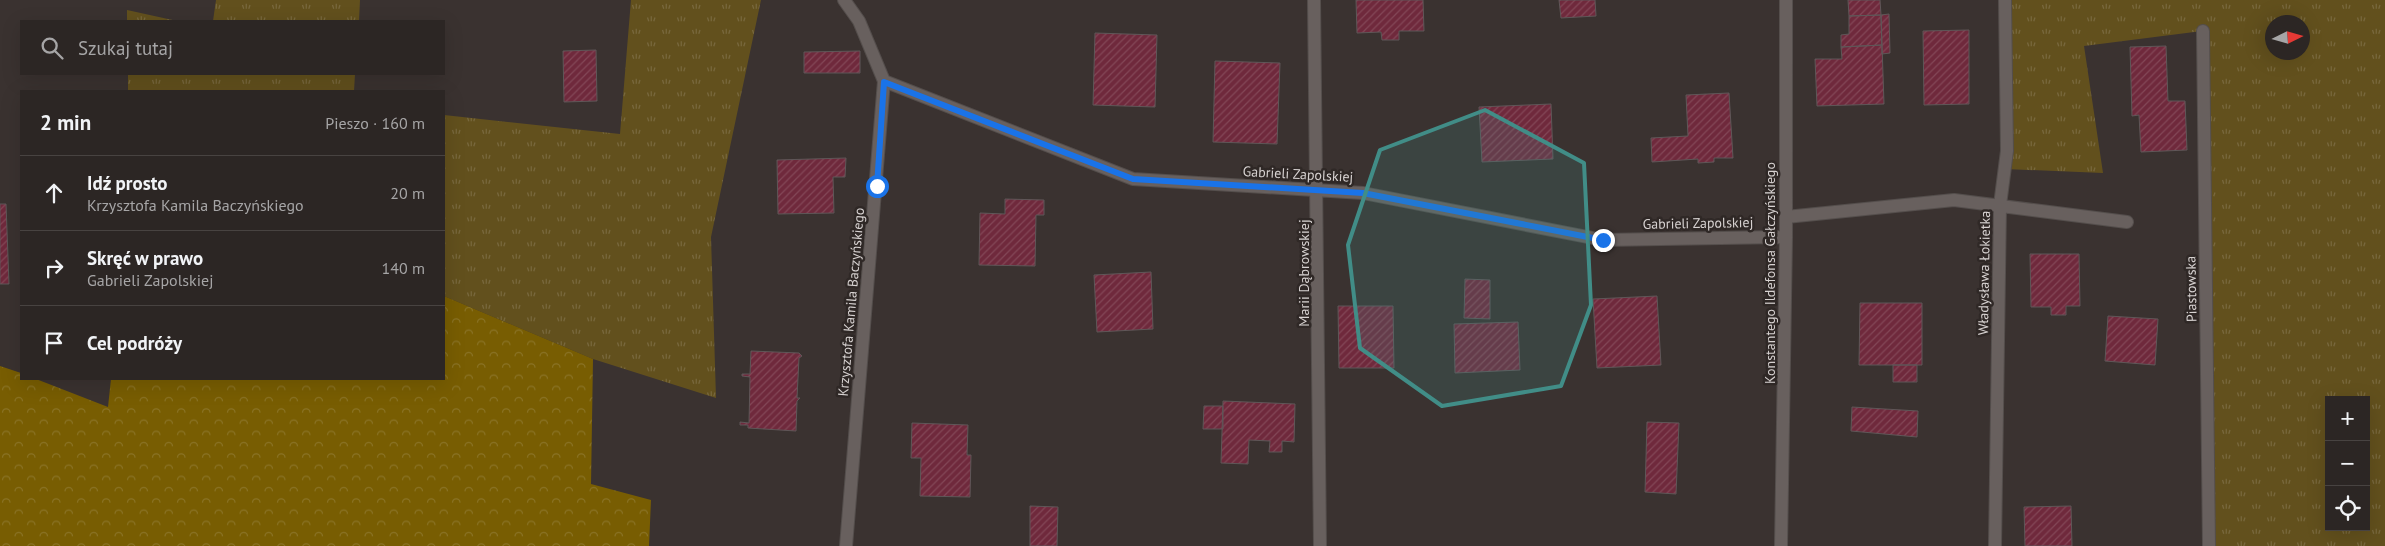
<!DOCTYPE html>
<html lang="pl">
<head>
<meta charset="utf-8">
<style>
	:root { --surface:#2c2624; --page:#342e2c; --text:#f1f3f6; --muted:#a6a5a6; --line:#484341 }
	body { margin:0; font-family:"PT Sans",sans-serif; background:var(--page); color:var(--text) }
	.controls { position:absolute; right:15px; bottom:15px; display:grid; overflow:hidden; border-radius:0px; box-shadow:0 5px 20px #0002 }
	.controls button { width:45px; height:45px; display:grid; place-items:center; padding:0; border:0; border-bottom:1px solid var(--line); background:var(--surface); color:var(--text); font:25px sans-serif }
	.compass { position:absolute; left:2265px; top:15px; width:45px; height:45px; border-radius:50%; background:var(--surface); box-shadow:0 5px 20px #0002; rotate:85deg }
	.stop { position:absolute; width:15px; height:15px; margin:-11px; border:4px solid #1a73e8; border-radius:50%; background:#fff }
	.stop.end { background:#1a73e8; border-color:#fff; box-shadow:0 1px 5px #0008 }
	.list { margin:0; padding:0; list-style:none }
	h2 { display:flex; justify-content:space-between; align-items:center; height:65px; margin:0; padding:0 20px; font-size:21px }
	h2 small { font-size:16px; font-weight:400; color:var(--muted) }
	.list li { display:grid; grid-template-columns:32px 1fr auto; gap:15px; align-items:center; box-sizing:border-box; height:75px; padding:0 20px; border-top:1px solid var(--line) }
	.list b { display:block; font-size:19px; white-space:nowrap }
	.list p { margin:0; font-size:16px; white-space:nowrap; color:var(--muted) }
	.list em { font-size:16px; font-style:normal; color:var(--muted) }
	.icon { flex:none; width:28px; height:28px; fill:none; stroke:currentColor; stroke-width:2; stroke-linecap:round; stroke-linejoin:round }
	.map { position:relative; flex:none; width:2385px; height:546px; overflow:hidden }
	.search { position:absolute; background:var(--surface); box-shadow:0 5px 20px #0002; left:20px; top:20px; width:425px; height:55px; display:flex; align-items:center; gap:12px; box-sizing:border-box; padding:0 18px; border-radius:0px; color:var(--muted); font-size:19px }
	.panel { position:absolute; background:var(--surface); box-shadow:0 5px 20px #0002; left:20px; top:90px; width:425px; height:290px; border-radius:0px }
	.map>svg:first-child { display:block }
	.grass { fill:url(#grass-tufts); fill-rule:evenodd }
	.forest { fill:url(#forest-crowns) }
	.building { fill:url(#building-hatch); stroke:#5f5758 }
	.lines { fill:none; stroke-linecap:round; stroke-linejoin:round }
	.street-casing { stroke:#544e4c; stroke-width:14 }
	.street { stroke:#68605e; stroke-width:12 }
	.route { stroke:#1a73e8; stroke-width:6 }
	.marked { fill:#418d87; fill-opacity:0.2; stroke:#418d87; stroke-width:4; stroke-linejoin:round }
	.labels { text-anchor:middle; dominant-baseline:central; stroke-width:5; stroke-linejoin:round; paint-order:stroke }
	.street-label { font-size:14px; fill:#d7d2d1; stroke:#2f2826 }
</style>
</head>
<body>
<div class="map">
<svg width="2385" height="546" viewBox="0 0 2385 546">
	<defs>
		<pattern id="grass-tufts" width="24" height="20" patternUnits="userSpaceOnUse" patternTransform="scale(1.25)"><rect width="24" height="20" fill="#62501d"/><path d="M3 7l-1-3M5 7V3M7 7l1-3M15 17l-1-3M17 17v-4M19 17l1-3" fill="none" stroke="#78683d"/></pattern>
		<pattern id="forest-crowns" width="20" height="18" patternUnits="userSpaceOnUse" patternTransform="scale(1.25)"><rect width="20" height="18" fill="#785d02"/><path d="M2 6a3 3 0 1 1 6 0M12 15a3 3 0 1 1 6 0" fill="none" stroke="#8a7326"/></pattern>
		<pattern id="building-hatch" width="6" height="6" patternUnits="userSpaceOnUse" patternTransform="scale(1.25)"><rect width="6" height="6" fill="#6f293c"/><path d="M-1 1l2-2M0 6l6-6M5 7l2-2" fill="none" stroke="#834757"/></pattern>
	</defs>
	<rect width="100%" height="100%" fill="#3a3230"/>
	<!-- grass -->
	<path class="grass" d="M216 0H360L359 21H213Z
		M631 0H761L711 237 716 398 593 359 444 296V115L620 134Z
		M2005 0H2385V546H2209L2202 31 2084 46 2103 173 2005 169ZM2272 22H2302V52H2272ZM2329 400H2366V527H2329Z
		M127 10 177 21H127Z
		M128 74H355L354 91H128Z"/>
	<!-- forest -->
	<path class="forest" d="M444 296 593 359 591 484 651 500 649 546H0V366L21 373V379H36L108 407 111 379H444Z"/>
	<!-- building -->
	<path class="building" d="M1356 0H1423L1424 31H1399V40H1382L1381 32 1357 33Z
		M1559 0H1595L1596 16 1561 18Z
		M1848 0H1880L1881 15 1849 16Z
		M1889 14 1890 53 1882 54 1881 15Z
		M1881 15 1882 45 1841 47V35L1849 34V16Z
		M1969 30V104L1924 105 1923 31Z
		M1095 33 1157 35 1155 107 1093 105Z
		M1882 45 1884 104 1817 106 1815 59H1842L1841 47Z
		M2166 46 2168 101H2185L2187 150 2141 152 2139 115 2132 116 2130 47Z
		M596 50 597 101 564 102 563 51Z
		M860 51V73H804V52Z
		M1215 61 1280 63 1277 144 1213 142Z
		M1729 93 1733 158H1714V162L1698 163V159L1652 162 1651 138 1688 136 1686 95Z
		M1551 104 1553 159 1482 162 1479 107Z
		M846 158 845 177H833L834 213 778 214 777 160Z
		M1005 199 1044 200V215H1036L1035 266 979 265 980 213 1005 214Z
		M0 204H6L9 284H0Z
		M2030 254H2079L2080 306H2066V315H2051V307H2031Z
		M1151 272 1153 329 1097 332 1094 275Z
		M1465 279 1490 280V319L1464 318Z
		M1657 296 1661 365 1597 368 1593 299Z
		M1860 303H1922V365H1859Z
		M1338 306H1393L1394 368H1339Z
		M2108 316 2158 319 2155 365 2105 361Z
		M1518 322 1520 370 1455 373 1454 324Z
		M751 351 799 353 802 356 799 358 797 398H800L797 401 796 431 748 428V425H740V422L749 423 750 377 742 376V374H750Z
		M1893 365H1917V382H1893Z
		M1223 401 1295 404 1294 442 1282 441V452H1269L1270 441 1249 440 1248 464 1221 463Z
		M1204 406H1223V429H1203Z
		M1852 407 1918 411 1917 437 1851 431Z
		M1647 422 1679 423 1676 494 1645 492Z
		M912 423 968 425 967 455H971L970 497 920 496 921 458H911Z
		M1030 506 1058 507 1057 546H1030Z
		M2071 506 2072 546H2025L2024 507Z"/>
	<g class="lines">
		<defs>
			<path id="street" d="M844 0 859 21 884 81 846 546
				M1314 0 1320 546
				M2203 31 2209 546
				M884 81 1133 179 1363 193 1603 240 1786 237
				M1786 217 1954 200 2127 222
				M1781 546 1786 237V0
				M1995 546 2000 205 2007 151 2005 0"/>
		</defs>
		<!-- street casing -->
		<use href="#street" class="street-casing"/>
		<!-- street -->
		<use href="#street" class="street"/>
	</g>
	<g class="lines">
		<!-- route -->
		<path class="route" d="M877 186 884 82 1133 179 1363 193 1603 240"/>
	</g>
	<!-- marked area -->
	<path class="marked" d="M1485 110 1584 163 1591 305 1561 386 1442 406 1360 348 1348 245 1380 150Z"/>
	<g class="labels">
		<!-- street labels -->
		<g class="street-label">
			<text transform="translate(1298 174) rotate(3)">Gabrieli Zapolskiej</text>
			<text transform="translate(1698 223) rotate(-1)">Gabrieli Zapolskiej</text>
			<text transform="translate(1304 273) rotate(-90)">Marii Dąbrowskiej</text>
			<text transform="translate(1770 273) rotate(-90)">Konstantego Ildefonsa Gałczyńskiego</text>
			<text transform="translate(1984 273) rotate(-89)">Władysława Łokietka</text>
			<text transform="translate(2191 289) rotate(-91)">Piastowska</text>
			<text transform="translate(851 302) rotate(-85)">Krzysztofa Kamila Baczyńskiego</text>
		</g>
	</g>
</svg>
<div class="controls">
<button>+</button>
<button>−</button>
<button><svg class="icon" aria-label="locate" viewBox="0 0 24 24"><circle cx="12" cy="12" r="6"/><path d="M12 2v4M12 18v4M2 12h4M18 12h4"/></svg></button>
</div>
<svg class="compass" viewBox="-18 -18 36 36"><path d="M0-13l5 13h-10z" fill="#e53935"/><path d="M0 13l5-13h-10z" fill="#a6a5a6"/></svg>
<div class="stop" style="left:877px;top:186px"></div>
<div class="stop end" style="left:1603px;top:240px"></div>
<div class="search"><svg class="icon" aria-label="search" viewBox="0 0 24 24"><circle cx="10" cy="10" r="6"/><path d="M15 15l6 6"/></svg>Szukaj tutaj</div>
<section class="panel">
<h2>2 min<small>Pieszo · 160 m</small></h2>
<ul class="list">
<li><svg class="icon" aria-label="ahead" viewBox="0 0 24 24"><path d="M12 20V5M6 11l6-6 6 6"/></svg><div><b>Idź prosto</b><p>Krzysztofa Kamila Baczyńskiego</p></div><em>20 m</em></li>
<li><svg class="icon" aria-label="right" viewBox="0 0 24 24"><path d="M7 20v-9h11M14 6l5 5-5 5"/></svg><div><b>Skręć w prawo</b><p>Gabrieli Zapolskiej</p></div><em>140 m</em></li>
<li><svg class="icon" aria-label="arrive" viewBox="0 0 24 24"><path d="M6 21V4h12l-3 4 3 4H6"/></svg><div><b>Cel podróży</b></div></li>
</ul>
</section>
</div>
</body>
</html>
